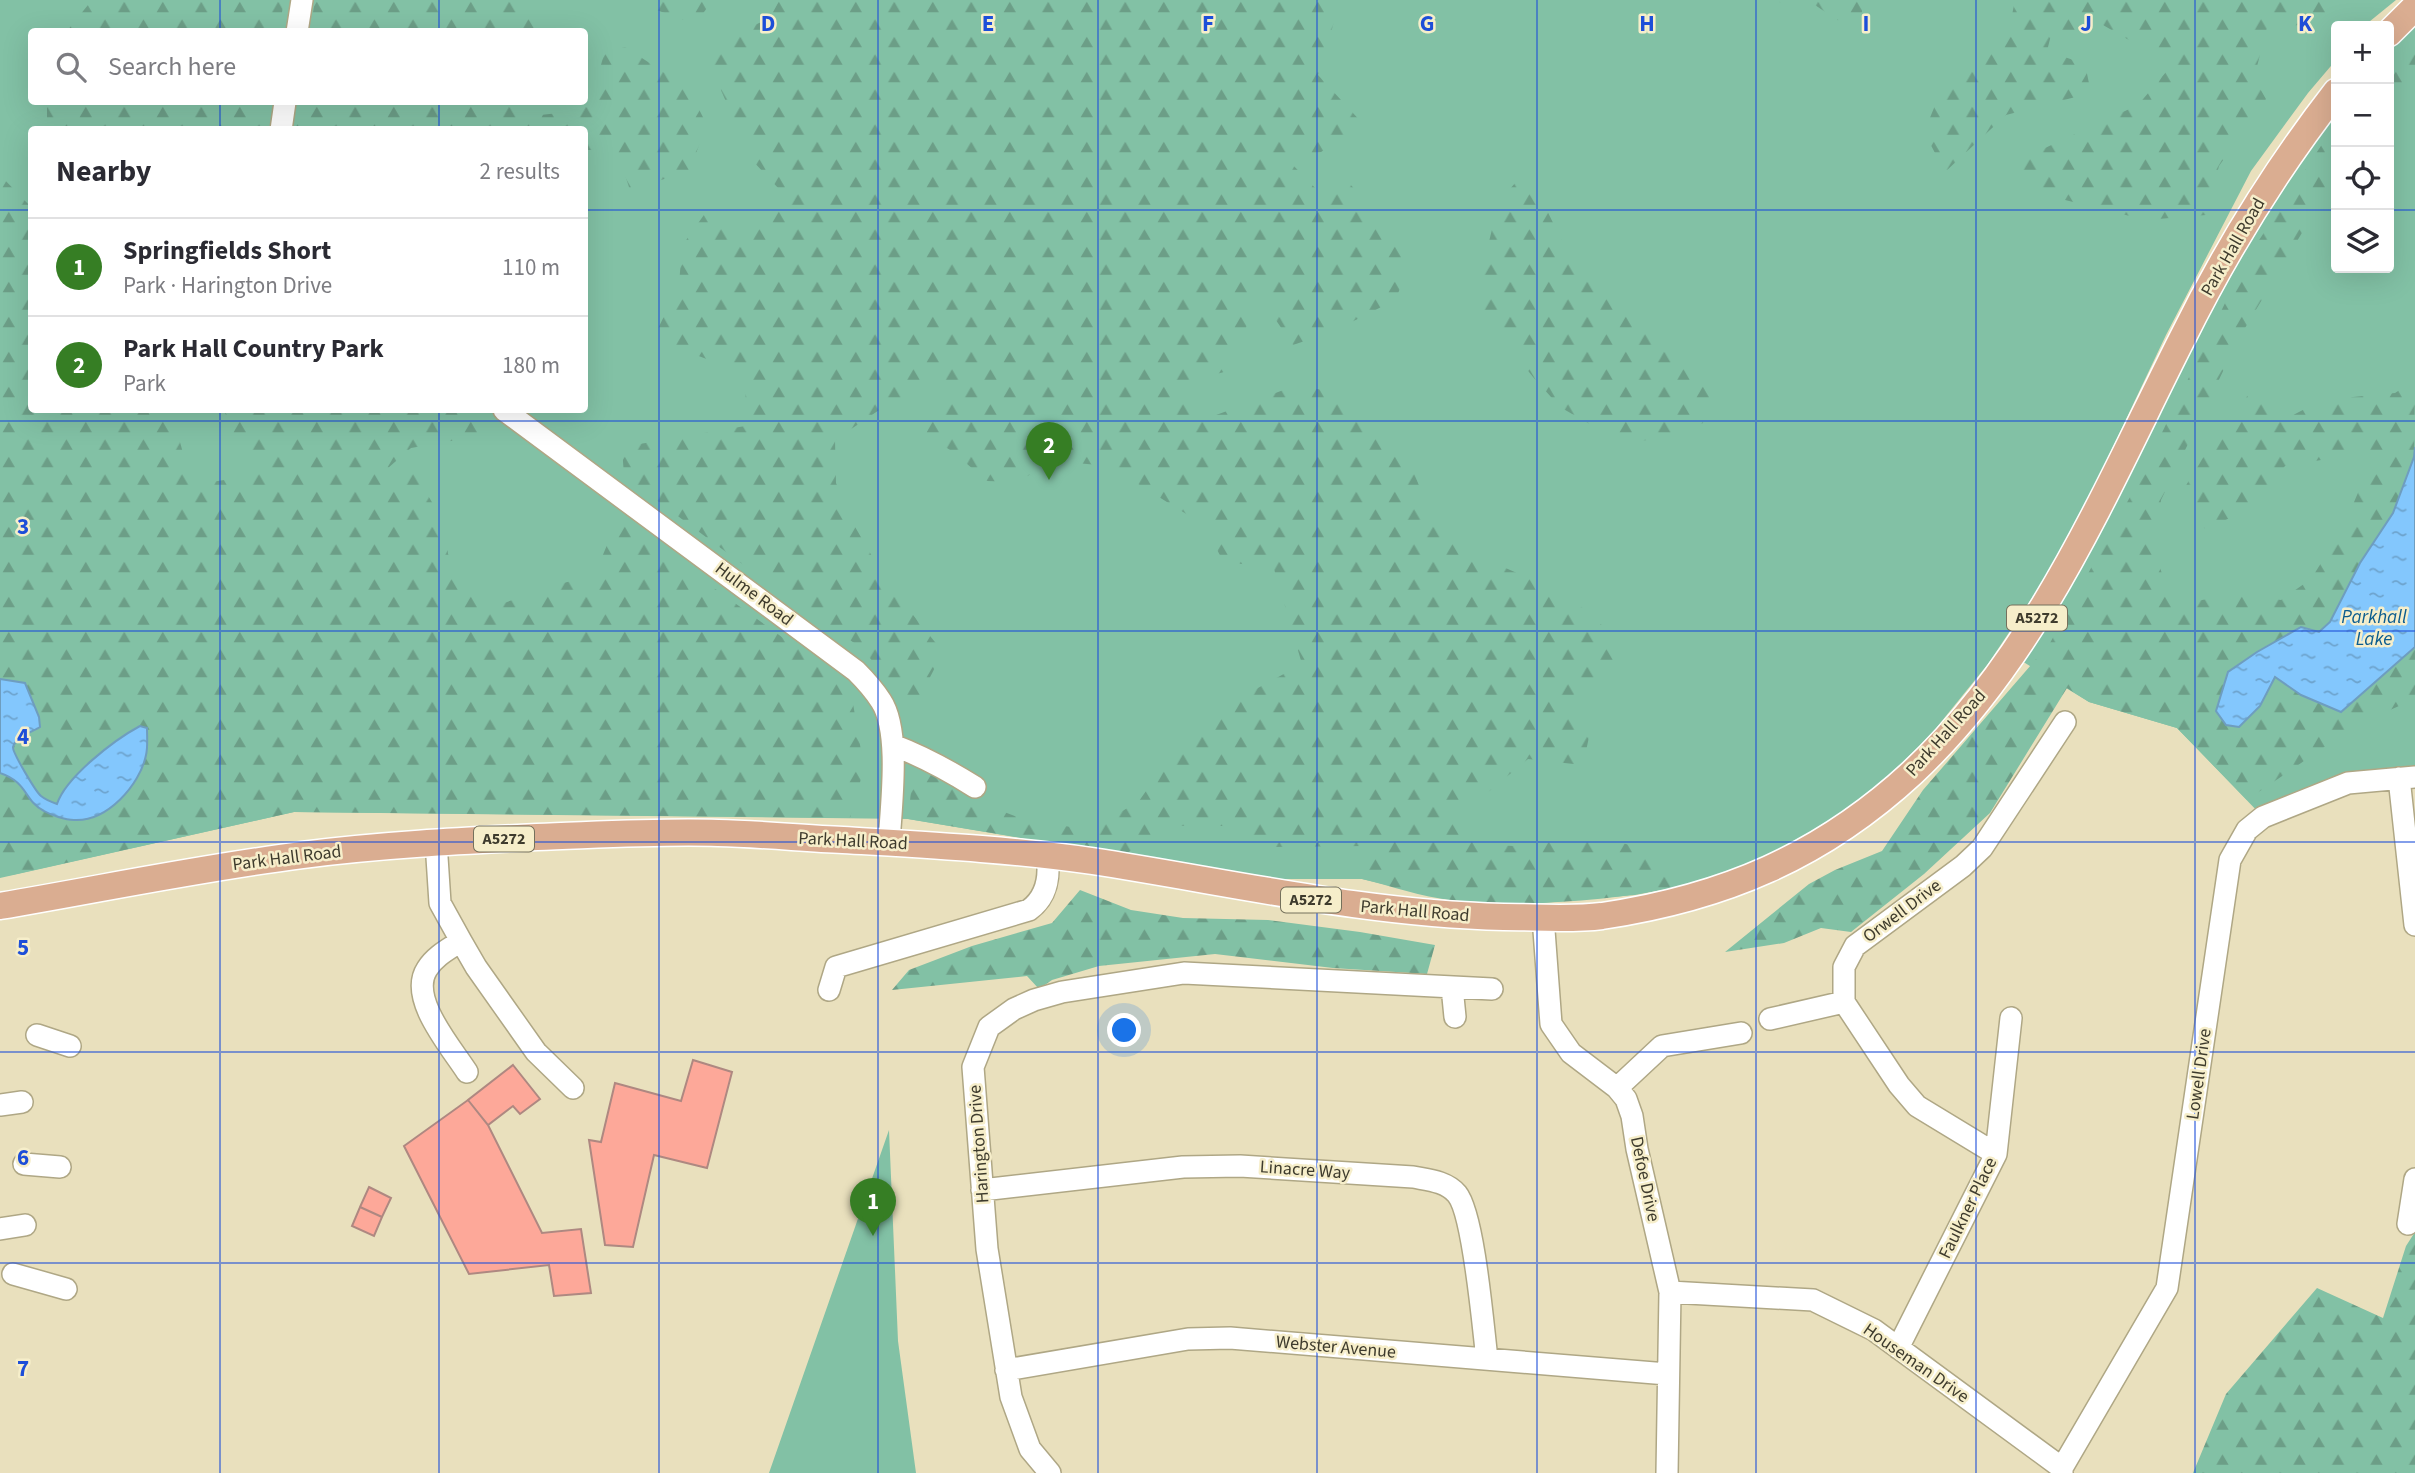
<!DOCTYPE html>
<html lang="en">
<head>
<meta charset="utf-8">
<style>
	:root { --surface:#fff; --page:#f2f2f3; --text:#2b2b33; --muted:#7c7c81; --line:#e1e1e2; --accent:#367e24 }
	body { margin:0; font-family:"Source Sans 3",sans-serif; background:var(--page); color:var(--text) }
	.controls { position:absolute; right:21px; top:21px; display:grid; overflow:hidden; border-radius:7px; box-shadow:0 7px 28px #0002 }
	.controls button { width:63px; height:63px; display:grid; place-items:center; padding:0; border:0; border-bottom:2px solid var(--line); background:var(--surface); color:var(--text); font:35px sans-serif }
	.you { position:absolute; left:1125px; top:1031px; width:24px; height:24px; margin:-18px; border:5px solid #fff; border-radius:50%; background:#1a73e8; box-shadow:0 0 0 10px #1a73e833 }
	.badge { display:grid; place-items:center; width:46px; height:46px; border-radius:50%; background:var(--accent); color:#fff; font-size:23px; font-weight:700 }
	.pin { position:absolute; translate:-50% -58px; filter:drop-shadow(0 2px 4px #0008) }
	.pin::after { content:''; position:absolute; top:37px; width:24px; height:21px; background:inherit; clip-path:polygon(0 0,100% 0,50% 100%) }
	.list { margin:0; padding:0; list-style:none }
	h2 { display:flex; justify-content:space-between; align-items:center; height:91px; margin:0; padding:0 28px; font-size:30px }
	h2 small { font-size:23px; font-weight:400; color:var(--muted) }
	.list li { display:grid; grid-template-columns:46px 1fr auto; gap:21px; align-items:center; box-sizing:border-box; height:98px; padding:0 28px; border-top:2px solid var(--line) }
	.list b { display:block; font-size:26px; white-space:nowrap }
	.list p { margin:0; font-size:23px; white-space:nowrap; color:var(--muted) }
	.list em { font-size:23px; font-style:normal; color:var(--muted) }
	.icon { flex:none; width:38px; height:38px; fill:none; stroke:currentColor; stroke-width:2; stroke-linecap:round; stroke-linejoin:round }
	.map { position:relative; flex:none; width:2415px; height:1473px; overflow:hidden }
	.search { position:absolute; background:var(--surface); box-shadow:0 7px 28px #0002; left:28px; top:28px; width:560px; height:77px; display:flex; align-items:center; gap:18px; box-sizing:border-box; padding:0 24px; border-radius:7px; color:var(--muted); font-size:26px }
	.panel { position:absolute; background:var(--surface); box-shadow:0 7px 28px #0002; left:28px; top:126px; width:560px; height:287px; border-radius:7px }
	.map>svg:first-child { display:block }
	.green { fill:#82c1a5; fill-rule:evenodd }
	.forest { fill:url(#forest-firs) }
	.water { fill:url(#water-ripples); stroke:#6e9dbf; stroke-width:2 }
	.building { fill:#fda899; stroke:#ae8881; stroke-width:2 }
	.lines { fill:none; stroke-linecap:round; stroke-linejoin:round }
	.minor-casing { stroke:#afa785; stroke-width:24 }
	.major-casing { stroke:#fff; stroke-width:29 }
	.minor { stroke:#fff; stroke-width:21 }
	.major { stroke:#daad91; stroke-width:26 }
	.grid { fill:none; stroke:#1d4ed8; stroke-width:2; stroke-opacity:0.55 }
	.labels { text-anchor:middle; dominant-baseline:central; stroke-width:5; stroke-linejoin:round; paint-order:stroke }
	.shield { fill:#f6eeca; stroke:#75715c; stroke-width:2 }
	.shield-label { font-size:16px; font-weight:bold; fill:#3e3b2d }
	.street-label { font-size:18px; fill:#3e3b2d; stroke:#f6eeca }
	.water-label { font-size:19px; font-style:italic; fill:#0b5c8e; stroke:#f6eeca }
	.grid-label { font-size:23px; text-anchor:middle; font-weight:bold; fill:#1d4ed8; stroke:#f6eeca; stroke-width:5; stroke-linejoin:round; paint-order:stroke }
</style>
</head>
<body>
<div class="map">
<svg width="2415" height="1473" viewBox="0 0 2415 1473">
	<defs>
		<pattern id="forest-firs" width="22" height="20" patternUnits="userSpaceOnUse" patternTransform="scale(1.75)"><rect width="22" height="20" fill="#82c1a5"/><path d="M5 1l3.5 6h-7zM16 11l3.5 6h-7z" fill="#6c9e87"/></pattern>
		<pattern id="water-ripples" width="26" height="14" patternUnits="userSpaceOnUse" patternTransform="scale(1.75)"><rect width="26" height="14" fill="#83c7fd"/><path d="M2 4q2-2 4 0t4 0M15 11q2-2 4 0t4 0" fill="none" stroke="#6da3cd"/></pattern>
	</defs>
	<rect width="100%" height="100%" fill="#e9e0bd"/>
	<!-- green -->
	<path class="green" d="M0 0H2396L2364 26H2336V60L2308 93 2251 171 2166 335 2064 550 1988 664 1933 732 1877 788 1825 827 1761 861 1699 883 1635 895 1531 904 1449 900 1362 879H1264L908 819 294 812 0 878ZM32 32H584V102H32ZM32 130H584V410H32Z
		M2415 9V777L2348 783 2263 817 2177 728 2089 702 2012 655 2210 285 2336 93V268H2389V33Z
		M889 1130 898 1341 916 1473H769Z"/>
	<!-- forest -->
	<path class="forest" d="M92 0H284L279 31H67Z
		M315 0H538L539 12 552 31H310Z
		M629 0H713L695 24Z
		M779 0H1338V9L1318 75 1364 125 1321 152 1289 161 1319 192 1350 184 1414 257 1395 300 1334 331 1293 345 1258 294 1231 370 1188 382 1200 421 1297 385 1343 394 1366 425 1412 468 1430 513 1492 562 1569 596 1605 628 1621 660 1556 708 1592 723 1583 765 1528 759 1457 818 1478 844 1531 847 1582 834 1639 847 1676 887C1602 902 1526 907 1451 900 1422 897 1391 886 1362 879L1365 846 1266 847 1223 826H1162L1125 855 908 819 914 764 978 802 1025 820 1091 830 1139 801 1175 750 1201 718 1232 698 1256 689 1302 664 1274 569 1223 561 1204 525 1109 466 1054 461 1017 482 987 481 953 452 926 434 946 378 888 404 835 440 836 483 854 525 888 584 943 652 927 683 916 716 862 648 804 610 624 476 622 447 751 425 742 378 712 361 653 339 679 285 682 246 706 212 744 234 779 189 752 160 720 88 702 56 731 36 770 18Z
		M1751 0H1863L1861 23 1837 20 1815 5Z
		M2015 0H2357L2331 22 2267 28 2254 78 2266 99 2219 166 2206 215 2146 220 2057 198 2006 166 2138 105 2172 65 2103 25 2051 35 2047 51 2085 64 2091 93 2006 115 1945 172 1924 132 1939 96 1985 58 2010 25Z
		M2415 35V67L2389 103V64Z
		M625 47 688 88 707 125 689 171 630 190 625 175 601 150H585L584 130 294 129 298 102H517L522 117 577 111 596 85 604 53Z
		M47 102H266L261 130 47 129Z
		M2336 123V176L2239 338 2161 500 2155 552 2172 605 2238 594 2281 600 2311 579 2342 530 2376 451 2285 466 2248 510 2205 529 2182 492 2218 433 2256 385 2280 422 2322 400 2395 393 2415 380 2414 457 2393 513 2360 563 2330 622 2320 632 2301 627 2257 652 2229 672 2260 706 2275 677 2301 695 2341 712 2415 647V699L2358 724 2247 800 2177 728 2089 702 2067 688 1990 813 1924 874 1851 932 1821 928 1784 943 1725 952 1809 884 1835 870 1882 851 1923 790 2050 643 2136 486 2246 260Z
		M1527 170 1563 243 1590 282 1718 387 1703 423 1671 439 1632 441 1593 426 1560 407 1533 377 1480 311 1484 262 1499 201Z
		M0 175 31 207 32 410H171L192 485 250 476 224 410H470L502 432 411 448 380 475 413 470 446 526 448 554 483 610 563 583 594 576 618 519 850 686 864 768 850 818 294 812 12 875 0 876Z
		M1080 890 1131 910 1183 918 1268 920 1360 932 1435 945 1427 974 1333 968 1215 954 1099 966 1052 980 1039 989 1027 976 892 990 909 970 972 946 1052 923Z
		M2415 1232V1473H2193L2226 1394 2317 1288 2383 1318 2406 1246Z"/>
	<!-- water -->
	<path class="water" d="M2415 447V647L2341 712 2301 695 2275 677 2260 706 2239 727 2226 725 2216 711 2228 672 2257 652 2301 627 2319 632 2330 622 2360 563 2393 513 2414 457Z
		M0 679 25 683 39 717 40 727C32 732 16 737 13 747 12 752 36 792 41 796 46 800 51 802 57 804 66 777 114 740 140 726L147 728C147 737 148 747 146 755 140 785 107 822 74 820 65 820 51 815 44 811 23 800 29 783 0 773Z"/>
	<!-- building -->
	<path class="building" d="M693 1060 732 1072 707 1168 654 1155 633 1247 605 1245 589 1140 601 1142 615 1083 681 1101Z
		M513 1065 540 1099 520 1114 513 1106 488 1125 468 1100Z
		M468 1100 488 1125 542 1233 581 1229 591 1293 554 1296 549 1265 469 1274 404 1146Z
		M369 1187 391 1198 382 1217 360 1207Z
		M360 1207 382 1217 374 1236 352 1226Z"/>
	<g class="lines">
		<defs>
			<path id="minor" d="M297 32 302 0
				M281 130 285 102
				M504 410 856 671C865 680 874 690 881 701 901 731 891 806 889 843
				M893 745C922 756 948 770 975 787
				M2399 778 2415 925
				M436 842 440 903 461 941 476 967 536 1052 573 1088
				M1543 917 1551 1024 1571 1053 1617 1088 1626 1099 1632 1116 1637 1149 1670 1292 1667 1473
				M461 941C449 949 435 956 427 969 408 998 451 1047 467 1072
				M1452 987 1455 1017
				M829 990 836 967 1029 910C1047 897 1050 876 1047 856
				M1770 1019 1844 1002
				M37 1035 70 1046
				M1617 1088 1662 1046 1741 1033
				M0 1105 22 1102
				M1996 1154 1917 1106 1899 1085 1844 1002V967L1855 946 1963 866 1982 848 2065 722
				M24 1164 60 1167
				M982 1190 1183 1167 1240 1166 1413 1177C1428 1180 1446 1181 1457 1194 1474 1215 1483 1327 1487 1359
				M2408 1224 2415 1179
				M0 1229 25 1225
				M13 1274 66 1289
				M1670 1292 1813 1300 1874 1330 2062 1468
				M1898 1348 1996 1154 2011 1018
				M1006 1370 1188 1339 1230 1338 1667 1374
				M1050 1473 1030 1449 1011 1397 987 1249 973 1067 989 1027 1014 1009 1034 1000 1062 992 1184 973 1492 989
				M2062 1473V1468L2167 1288 2230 860 2247 830 2263 817 2348 783 2415 777"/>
			<path id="major" d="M2389 33 2415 7
				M0 906C100 889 200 868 302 855 380 845 458 841 537 837 597 835 658 831 718 833 759 834 801 838 843 840 926 845 1009 849 1092 861 1229 882 1365 914 1504 917 1536 917 1570 920 1602 916 1723 898 1821 857 1912 773 2038 655 2105 491 2182 339 2225 252 2276 169 2336 92"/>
		</defs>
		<!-- minor casing -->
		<use href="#minor" class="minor-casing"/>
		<!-- major casing -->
		<use href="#major" class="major-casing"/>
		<!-- minor -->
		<use href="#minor" class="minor"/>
		<!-- major -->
		<use href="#major" class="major"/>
	</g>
	<!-- grid -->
	<path class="grid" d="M220 0V32M439 0V32M659 0V1473M878 0V1473M1098 0V1473M1317 0V1473M1537 0V1473M1756 0V1473M1976 0V1473M2195 0V1473M220 102V130M439 102V130M0 210H32M584 210H2336M2389 210H2415M220 410V1473M439 410V1473M0 421H2415M0 631H2415M0 842H2415M0 1052H2415M0 1263H2415"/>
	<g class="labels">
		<!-- shield labels -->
		<g class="shield">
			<rect x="2007" y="605.5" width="60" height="25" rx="5"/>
			<rect x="474" y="826.5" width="60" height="25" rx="5"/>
			<rect x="1281" y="887.5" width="60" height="25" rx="5"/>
		</g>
		<g class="shield-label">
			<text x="2037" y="618">A5272</text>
			<text x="504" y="839">A5272</text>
			<text x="1311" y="900">A5272</text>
		</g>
		<!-- street labels -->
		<g class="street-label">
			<text transform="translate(2233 247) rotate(-60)">Park Hall Road</text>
			<text transform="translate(754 594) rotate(37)">Hulme Road</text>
			<text transform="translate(1946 733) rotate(-48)">Park Hall Road</text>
			<text transform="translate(853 841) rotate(3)">Park Hall Road</text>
			<text transform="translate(287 858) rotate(-7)">Park Hall Road</text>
			<text transform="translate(1415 911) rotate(5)">Park Hall Road</text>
			<text transform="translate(1902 911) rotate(-37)">Orwell Drive</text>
			<text transform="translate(2199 1074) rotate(-82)">Lowell Drive</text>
			<text transform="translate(979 1144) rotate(-94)">Harington Drive</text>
			<text transform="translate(1305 1170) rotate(4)">Linacre Way</text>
			<text transform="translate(1645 1179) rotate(78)">Defoe Drive</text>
			<text transform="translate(1968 1208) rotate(-64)">Faulkner Place</text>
			<text transform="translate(1336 1347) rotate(5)">Webster Avenue</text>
			<text transform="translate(1916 1363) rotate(35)">Houseman Drive</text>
		</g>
		<!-- water labels -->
		<g class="water-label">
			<text x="2374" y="617">Parkhall<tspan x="2374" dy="22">Lake</tspan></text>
		</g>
	</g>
	<g class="grid-label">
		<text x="768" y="31">D</text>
		<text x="988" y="31">E</text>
		<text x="1208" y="31">F</text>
		<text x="1427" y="31">G</text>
		<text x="1647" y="31">H</text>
		<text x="1866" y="31">I</text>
		<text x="2086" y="31">J</text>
		<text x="2305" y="31">K</text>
		<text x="23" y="534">3</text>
		<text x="23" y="744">4</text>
		<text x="23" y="955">5</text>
		<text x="23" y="1165">6</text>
		<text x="23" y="1376">7</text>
	</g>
</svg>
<div class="controls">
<button>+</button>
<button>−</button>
<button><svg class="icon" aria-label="locate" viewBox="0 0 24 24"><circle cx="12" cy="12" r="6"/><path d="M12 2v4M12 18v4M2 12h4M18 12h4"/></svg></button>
<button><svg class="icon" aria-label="layers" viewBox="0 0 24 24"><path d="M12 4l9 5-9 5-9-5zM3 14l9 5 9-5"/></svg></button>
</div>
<div class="you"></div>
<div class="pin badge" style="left:873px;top:1236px">1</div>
<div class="pin badge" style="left:1049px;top:480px">2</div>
<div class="search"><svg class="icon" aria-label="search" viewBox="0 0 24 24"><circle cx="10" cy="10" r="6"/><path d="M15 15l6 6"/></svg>Search here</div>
<section class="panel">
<h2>Nearby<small>2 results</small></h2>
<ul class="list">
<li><span class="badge">1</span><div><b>Springfields Short</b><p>Park · Harington Drive</p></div><em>110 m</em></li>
<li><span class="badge">2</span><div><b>Park Hall Country Park</b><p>Park</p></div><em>180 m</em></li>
</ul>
</section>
</div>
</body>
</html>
